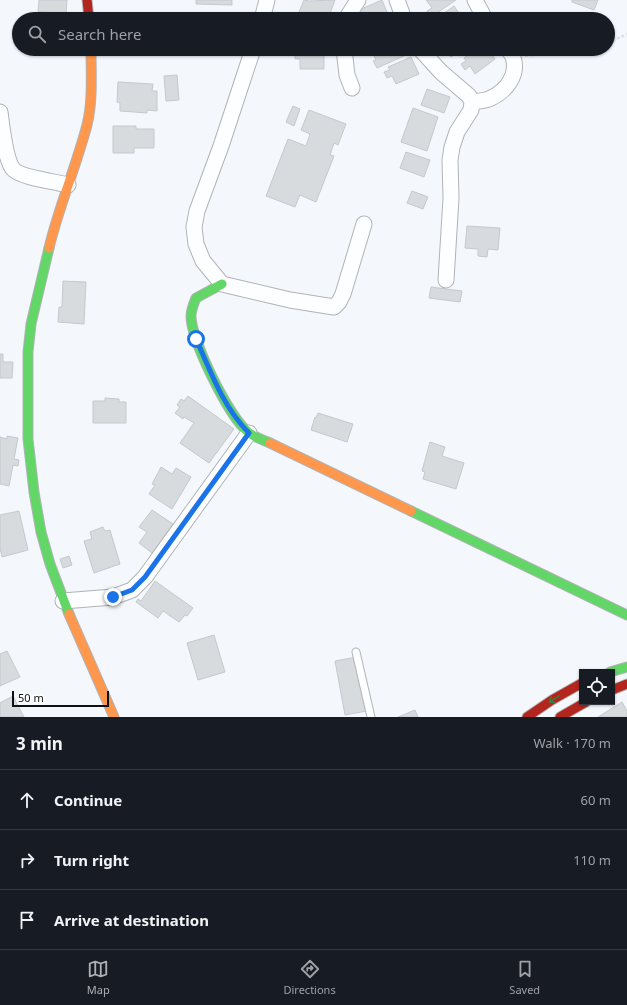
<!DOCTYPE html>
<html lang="en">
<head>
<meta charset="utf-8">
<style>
	:root { --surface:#171b24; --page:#242831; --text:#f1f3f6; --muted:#9ea1a6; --line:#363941; --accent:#afb1b4 }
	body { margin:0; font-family:"Noto Sans",sans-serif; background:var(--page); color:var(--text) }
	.controls { position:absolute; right:12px; bottom:12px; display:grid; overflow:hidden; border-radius:0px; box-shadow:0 1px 3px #0004 }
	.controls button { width:36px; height:36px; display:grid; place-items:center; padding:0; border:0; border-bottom:1px solid var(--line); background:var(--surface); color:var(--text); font:20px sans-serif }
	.scale { position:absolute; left:12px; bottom:10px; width:97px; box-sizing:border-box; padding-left:4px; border:2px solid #0e1012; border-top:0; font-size:11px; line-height:14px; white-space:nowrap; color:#0e1012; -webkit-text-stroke:3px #fff; paint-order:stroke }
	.stop { position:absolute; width:12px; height:12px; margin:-9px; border:3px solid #1a73e8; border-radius:50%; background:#fff }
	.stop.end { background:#1a73e8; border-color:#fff; box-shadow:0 1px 4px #0008 }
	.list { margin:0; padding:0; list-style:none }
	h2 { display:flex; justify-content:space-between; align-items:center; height:52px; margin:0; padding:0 16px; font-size:17px }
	h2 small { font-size:13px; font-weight:400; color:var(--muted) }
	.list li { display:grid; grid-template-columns:26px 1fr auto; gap:12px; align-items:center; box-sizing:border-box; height:60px; padding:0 16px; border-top:1px solid var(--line) }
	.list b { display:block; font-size:15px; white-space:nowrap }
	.list em { font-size:13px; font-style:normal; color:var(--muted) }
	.icon { flex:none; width:22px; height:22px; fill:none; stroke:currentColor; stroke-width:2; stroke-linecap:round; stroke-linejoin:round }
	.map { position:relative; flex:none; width:627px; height:717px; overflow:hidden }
	.search { position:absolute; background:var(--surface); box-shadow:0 1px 3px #0004; left:12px; right:12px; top:12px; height:44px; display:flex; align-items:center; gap:10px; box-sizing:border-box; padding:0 14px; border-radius:22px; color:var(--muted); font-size:15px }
	.sheet { height:232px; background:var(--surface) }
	nav { display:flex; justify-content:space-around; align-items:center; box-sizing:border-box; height:56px; border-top:1px solid var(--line); background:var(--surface); font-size:11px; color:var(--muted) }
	nav a { display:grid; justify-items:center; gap:2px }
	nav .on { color:var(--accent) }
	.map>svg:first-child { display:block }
	.building { fill:#d7dbde; stroke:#c6c9cc }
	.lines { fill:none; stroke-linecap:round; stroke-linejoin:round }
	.lane-casing { stroke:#b1b3b6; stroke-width:9 }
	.street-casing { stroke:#b1b3b6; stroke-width:17 }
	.fast-casing { stroke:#b1b3b6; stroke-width:11 }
	.slow-casing { stroke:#b1b3b6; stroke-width:11 }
	.jam-casing { stroke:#b1b3b6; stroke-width:11 }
	.path { stroke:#dcdedf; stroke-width:2.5; stroke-dasharray:3 2; stroke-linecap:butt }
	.lane { stroke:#fdfeff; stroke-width:7 }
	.street { stroke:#fdfeff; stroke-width:15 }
	.fast { stroke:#63d668; stroke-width:9 }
	.slow { stroke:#ff974d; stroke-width:9 }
	.jam { stroke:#b3261e; stroke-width:9 }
	.oneway { stroke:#3d7d41 }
	.route { stroke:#1a73e8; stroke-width:5 }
</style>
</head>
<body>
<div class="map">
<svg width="627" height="717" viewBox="0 0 627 717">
	<rect width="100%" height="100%" fill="#f4f8fc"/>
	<!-- building -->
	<path class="building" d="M39 0H67L66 13 38 12Z
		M196 0H232V5L196 4Z
		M304 0 309 1 335 0 328 19H313L302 15V14L299 12Z
		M382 0 389 17 385 19H363L359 10Z
		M426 0H456L431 17 427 11 432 8Z
		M572 0H598L594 10 572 2Z
		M454 6 463 19H436Z
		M295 49H324V69H300V59H295Z
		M371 49H400L404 56 377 68 373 61 376 60Z
		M449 49H463L451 57 446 51Z
		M477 49H488L495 59 475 74 470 66 465 70 461 64 466 61 464 58Z
		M411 57 419 74 396 84 392 76 387 78 384 72 390 70 388 67Z
		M177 75 179 100 166 101 164 76Z
		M118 82 153 84 152 91H157V111L147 110V113L120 111V103L117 102Z
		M427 89 450 97 444 113 421 105Z
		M293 106 300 109 294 126 286 122Z
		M413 108 438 117 427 151 401 142Z
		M309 110 346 124 338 145 334 143 330 155 334 156 316 202 300 195 295 207 266 196 288 139 306 146 310 134 301 130Z
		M113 126H136V129H154V148H134V153H113Z
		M406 152 430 160 424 177 400 168Z
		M412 191 428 197 423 209 407 203Z
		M467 226 500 228 498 250 488 249 487 257 478 256V249L465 248Z
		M63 281 86 282 84 324 58 322 59 307H62Z
		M431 287 462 291 460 302 429 298Z
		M0 354H3V362H13L12 378H0Z
		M188 396 234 429 209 463 180 443 194 423 184 417 183 419 175 413 180 407 177 405 181 399 184 401Z
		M105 398 119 399V402H126V423H93V401H105Z
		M318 413 353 424 347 442 311 430 315 417 316 418Z
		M7 436 18 438 14 459 19 460 18 466 13 465 9 486 0 484V437L7 439Z
		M430 442 445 447 442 456 464 463 456 489 423 479 425 472 422 471Z
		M161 467 172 474 176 468 191 477 172 509 149 494 155 485 152 484Z
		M152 510 173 524 152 553 139 543 147 532 139 527Z
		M19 511 28 550 2 557 0 548V515Z
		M103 527 105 531 110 530 120 564 94 573 84 541 92 539 90 532Z
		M69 556 72 565 63 568 60 559Z
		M155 581 193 608 187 616 185 615 179 622 163 611 158 618 136 602 138 599 141 601Z
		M214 635 225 672 198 680 187 643Z
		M7 651 20 677 0 686V654Z
		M357 657 367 711 345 715 335 661Z
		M13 696 24 717H0V703Z
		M622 702 627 711V717H598Z
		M415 710 418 717H398Z"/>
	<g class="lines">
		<defs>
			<path id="lane" d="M356 652 371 717"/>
			<path id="street" d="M397 0 404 19
				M475 0 485 19
				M262 19 267 0
				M346 19 358 0
				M253 49 221 146 197 211 194 227 196 244 203 261 222 284 290 300 334 307 339 302 343 294 364 224
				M344 49 347 75 352 88
				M420 49 441 72 469 96 472 102 471 110 457 132 452 147 450 160 451 198 446 280
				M472 102C478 101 486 101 491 98 506 91 519 75 513 57 512 54 509 51 508 49
				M0 112C2 126 5 159 13 169 19 177 57 182 68 185
				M63 601 113 597 132 590 145 577 249 433"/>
			<path id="fast" d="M49 248 31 324 28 352V439L34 492 41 532 50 564 69 614
				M222 284 196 298C194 303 191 310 191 316 191 340 229 417 248 432 254 437 263 440 270 443
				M411 511 627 615
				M610 672 627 667"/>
			<path id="slow" d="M49 248C59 206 76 167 87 125 93 101 91 74 91 49
				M270 443 411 511
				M69 614 114 717"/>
			<path id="jam" d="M87 0 89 19
				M612 690 627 684
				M527 717 552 700 582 683
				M560 717 586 702"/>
		</defs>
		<!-- lane casing -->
		<use href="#lane" class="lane-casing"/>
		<!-- street casing -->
		<use href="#street" class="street-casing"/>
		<!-- fast casing -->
		<use href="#fast" class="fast-casing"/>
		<!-- slow casing -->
		<use href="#slow" class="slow-casing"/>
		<!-- jam casing -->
		<use href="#jam" class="jam-casing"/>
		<!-- path -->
		<path class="path" d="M608 43 627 34
			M525 56 577 49"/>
		<!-- lane -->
		<use href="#lane" class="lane"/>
		<!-- street -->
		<use href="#street" class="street"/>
		<!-- fast -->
		<use href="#fast" class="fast"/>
		<!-- slow -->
		<use href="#slow" class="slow"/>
		<!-- jam -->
		<use href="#jam" class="jam"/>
	</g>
	<!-- one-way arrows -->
	<defs><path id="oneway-shaft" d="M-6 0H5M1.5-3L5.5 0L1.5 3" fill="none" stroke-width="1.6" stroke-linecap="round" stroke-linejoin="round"/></defs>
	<use class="oneway" href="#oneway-shaft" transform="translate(554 699) rotate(149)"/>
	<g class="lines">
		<!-- route -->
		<path class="route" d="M113 597 132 590 145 577 249 433C223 407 211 372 196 339"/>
	</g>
</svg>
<div class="controls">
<button><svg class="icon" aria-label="locate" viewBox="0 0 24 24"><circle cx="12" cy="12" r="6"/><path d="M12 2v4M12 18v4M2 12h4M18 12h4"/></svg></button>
</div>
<div class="scale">50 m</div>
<div class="stop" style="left:196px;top:339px"></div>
<div class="stop end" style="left:113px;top:597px"></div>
<div class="search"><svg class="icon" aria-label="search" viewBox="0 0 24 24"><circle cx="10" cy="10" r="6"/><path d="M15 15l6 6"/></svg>Search here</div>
</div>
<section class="sheet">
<h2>3 min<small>Walk · 170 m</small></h2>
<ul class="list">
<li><svg class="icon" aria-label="ahead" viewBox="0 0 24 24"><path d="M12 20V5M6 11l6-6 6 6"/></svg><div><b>Continue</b></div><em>60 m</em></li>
<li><svg class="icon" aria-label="right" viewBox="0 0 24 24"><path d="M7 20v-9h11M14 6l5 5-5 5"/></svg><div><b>Turn right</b></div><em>110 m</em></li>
<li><svg class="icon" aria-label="arrive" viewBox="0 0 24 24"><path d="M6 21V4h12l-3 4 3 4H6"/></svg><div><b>Arrive at destination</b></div></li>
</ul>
</section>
<nav>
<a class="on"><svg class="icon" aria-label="map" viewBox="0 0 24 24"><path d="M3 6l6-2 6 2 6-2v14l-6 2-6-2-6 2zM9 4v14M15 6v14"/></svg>Map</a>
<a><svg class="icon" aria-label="directions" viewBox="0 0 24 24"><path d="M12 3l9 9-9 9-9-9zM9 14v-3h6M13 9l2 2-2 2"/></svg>Directions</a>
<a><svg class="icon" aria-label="saved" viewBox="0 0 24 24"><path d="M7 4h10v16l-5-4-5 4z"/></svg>Saved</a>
</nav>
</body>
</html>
